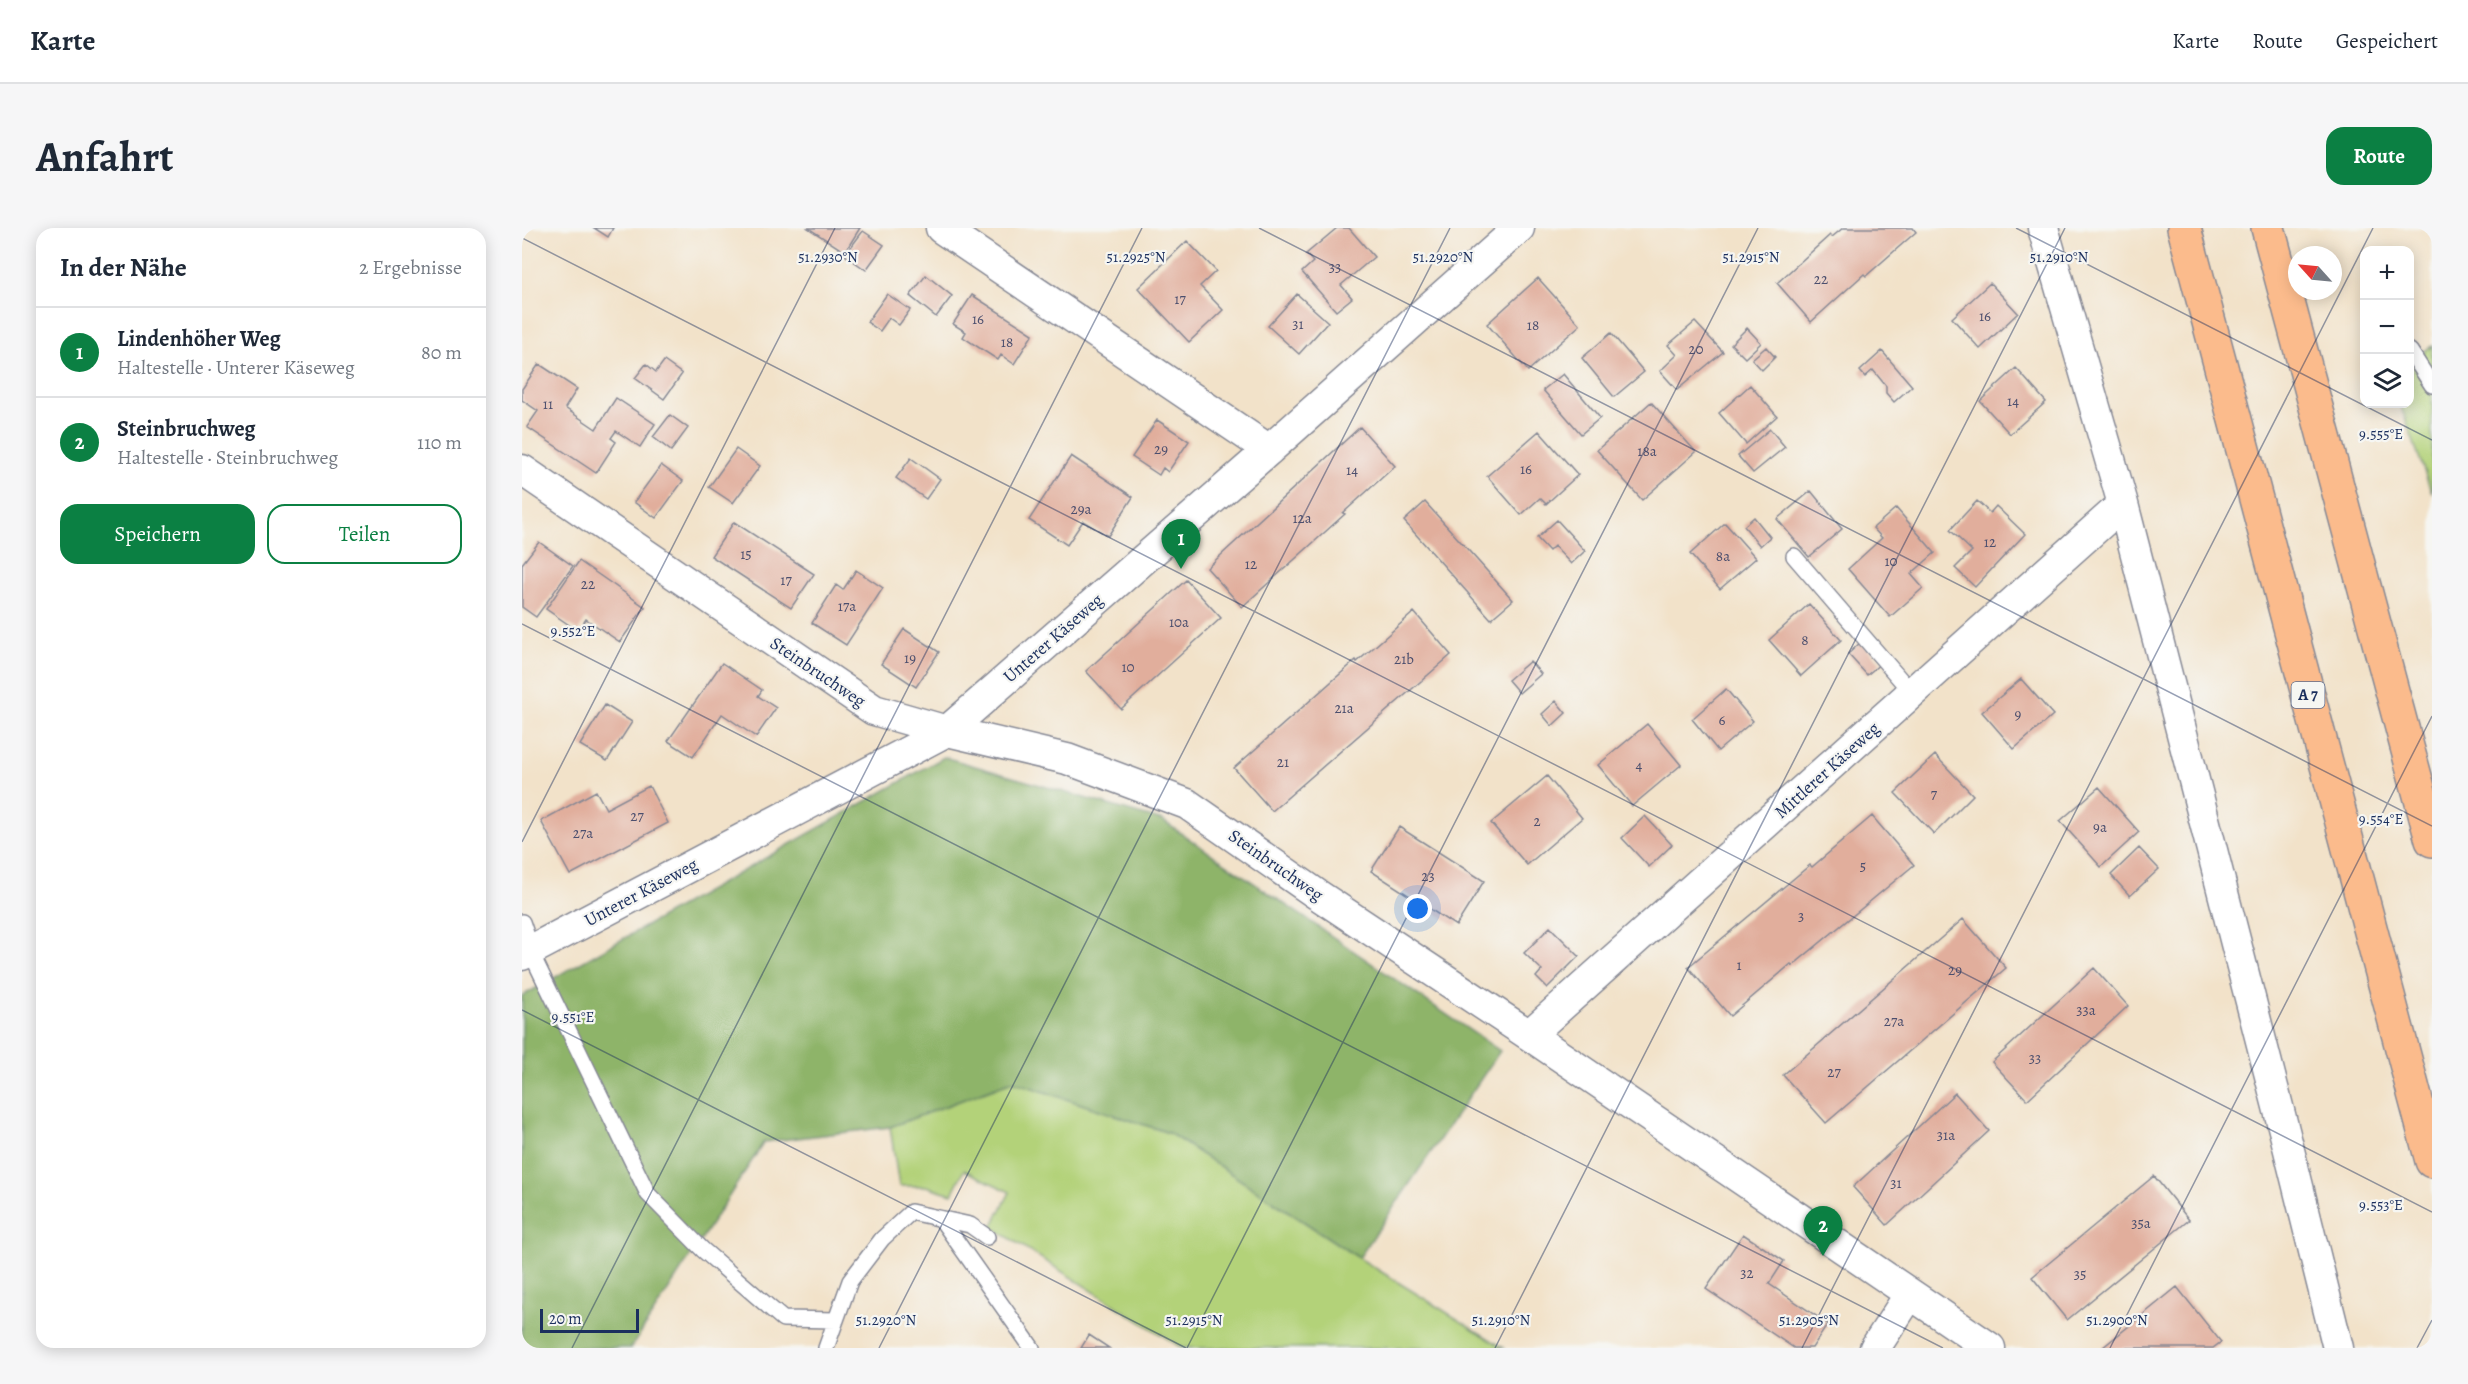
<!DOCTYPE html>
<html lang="de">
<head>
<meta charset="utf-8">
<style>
	:root { --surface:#fff; --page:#f6f6f7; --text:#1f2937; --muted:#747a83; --line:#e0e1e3; --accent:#0b8043 }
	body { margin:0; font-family:Alegreya,serif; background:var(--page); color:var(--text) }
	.controls { position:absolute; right:18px; top:18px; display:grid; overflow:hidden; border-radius:12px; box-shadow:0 3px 15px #0003 }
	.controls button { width:54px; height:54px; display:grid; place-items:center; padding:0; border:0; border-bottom:2px solid var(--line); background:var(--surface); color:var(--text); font:30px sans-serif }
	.compass { position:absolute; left:1766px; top:18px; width:54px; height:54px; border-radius:50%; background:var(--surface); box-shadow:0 3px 15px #0003; rotate:297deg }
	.scale { position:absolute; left:18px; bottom:15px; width:99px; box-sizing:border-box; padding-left:6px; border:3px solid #1b2f5e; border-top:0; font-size:16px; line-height:21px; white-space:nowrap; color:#1b2f5e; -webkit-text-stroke:4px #f6f6f2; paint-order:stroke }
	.you { position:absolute; left:896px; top:681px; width:21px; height:21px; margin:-15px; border:4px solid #fff; border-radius:50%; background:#1a73e8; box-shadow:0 0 0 9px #1a73e833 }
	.badge { display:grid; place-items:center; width:39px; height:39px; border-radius:50%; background:var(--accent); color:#fff; font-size:20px; font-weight:700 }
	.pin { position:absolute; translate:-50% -50px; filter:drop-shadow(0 2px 3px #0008) }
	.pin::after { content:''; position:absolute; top:32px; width:21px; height:18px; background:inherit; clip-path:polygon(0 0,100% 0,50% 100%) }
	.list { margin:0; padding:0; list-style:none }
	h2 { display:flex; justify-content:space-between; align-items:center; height:78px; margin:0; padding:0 24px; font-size:26px }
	h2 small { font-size:20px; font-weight:400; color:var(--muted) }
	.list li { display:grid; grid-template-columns:39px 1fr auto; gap:18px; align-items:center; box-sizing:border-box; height:90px; padding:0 24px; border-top:2px solid var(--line) }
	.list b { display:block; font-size:22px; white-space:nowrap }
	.list p { margin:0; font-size:20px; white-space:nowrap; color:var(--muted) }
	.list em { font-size:20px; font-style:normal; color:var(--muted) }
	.actions { display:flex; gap:12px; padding:18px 24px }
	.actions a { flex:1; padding:14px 0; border:2px solid var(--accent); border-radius:18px; text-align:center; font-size:21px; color:var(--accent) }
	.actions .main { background:var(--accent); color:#fff }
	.icon { flex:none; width:33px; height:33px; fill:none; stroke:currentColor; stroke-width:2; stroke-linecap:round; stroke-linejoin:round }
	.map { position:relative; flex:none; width:1910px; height:1120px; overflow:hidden; border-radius:18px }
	header { display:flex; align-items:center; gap:36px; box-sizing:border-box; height:84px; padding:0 30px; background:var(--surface); border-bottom:2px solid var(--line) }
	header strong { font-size:28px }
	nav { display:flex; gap:33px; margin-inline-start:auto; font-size:21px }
	.intro { display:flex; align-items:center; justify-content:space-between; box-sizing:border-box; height:144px; padding:0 36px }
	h1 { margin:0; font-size:42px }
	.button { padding:15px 27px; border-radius:18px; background:var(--accent); color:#fff; font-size:21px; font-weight:700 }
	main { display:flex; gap:36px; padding:0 36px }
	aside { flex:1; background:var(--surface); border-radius:18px; box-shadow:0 3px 15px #0003 }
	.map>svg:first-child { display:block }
	.green { fill:#b3d279; stroke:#67806c; stroke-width:1.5 }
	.forest { fill:#8eb469; stroke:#547264; stroke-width:1.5 }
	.building { fill:#e1ae9c }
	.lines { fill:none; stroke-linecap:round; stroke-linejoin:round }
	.service-casing { stroke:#868894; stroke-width:18 }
	.minor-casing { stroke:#868894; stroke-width:33 }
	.motorway-casing { stroke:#868894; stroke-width:36 }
	.service { stroke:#fff; stroke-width:15 }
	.minor { stroke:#fff; stroke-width:30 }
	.motorway { stroke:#fbbb8c; stroke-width:33 }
	.ticks { fill:none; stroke:#1b2f5e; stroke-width:1.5; stroke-opacity:0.45 }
	.labels { text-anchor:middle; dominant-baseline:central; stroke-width:4.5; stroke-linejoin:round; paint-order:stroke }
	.number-label { font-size:15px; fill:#4c4f6e }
	.shield { fill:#f6f6f2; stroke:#5d6b8a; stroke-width:1.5 }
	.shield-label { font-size:16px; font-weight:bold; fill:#1b2f5e }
	.street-label { font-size:18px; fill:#1b2f5e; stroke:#f6f6f2 }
	.ticks-label { font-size:15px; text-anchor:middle; fill:#1b2f5e; stroke:#f6f6f2; stroke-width:4.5; stroke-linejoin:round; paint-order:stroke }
</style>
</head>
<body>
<header>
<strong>Karte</strong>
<nav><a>Karte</a><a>Route</a><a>Gespeichert</a></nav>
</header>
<div class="intro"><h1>Anfahrt</h1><a class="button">Route</a></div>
<main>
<aside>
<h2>In der Nähe<small>2 Ergebnisse</small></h2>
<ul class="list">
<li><span class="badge">1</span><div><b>Lindenhöher Weg</b><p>Haltestelle · Unterer Käseweg</p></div><em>80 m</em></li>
<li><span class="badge">2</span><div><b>Steinbruchweg</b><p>Haltestelle · Steinbruchweg</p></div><em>110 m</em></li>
</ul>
<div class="actions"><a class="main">Speichern</a><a>Teilen</a></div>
</aside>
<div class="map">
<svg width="1910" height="1120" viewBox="0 0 1910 1120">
	<rect width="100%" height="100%" fill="#f6f6f2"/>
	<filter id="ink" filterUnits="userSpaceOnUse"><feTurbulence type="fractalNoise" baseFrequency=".0167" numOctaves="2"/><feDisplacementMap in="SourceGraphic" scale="12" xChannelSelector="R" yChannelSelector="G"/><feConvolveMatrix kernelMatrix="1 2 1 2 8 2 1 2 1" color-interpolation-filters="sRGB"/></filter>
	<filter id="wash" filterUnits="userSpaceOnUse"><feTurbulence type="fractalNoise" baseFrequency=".008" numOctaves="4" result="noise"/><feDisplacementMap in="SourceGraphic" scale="24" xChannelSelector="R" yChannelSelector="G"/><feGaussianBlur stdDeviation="1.35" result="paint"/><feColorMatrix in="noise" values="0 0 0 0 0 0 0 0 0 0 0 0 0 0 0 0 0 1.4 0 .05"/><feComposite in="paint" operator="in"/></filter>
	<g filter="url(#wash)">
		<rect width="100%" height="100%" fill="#f2e2c9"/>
		<!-- green -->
		<path class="green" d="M1910 118V265L1878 176H1888C1888 148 1884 134 1910 118Z
			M490 853 647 905 837 1030 982 1120H660L470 999 488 964 442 942 430 966 404 958H377L368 899Z"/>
		<!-- forest -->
		<path class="forest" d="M422 529 641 593 978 823 837 1030 647 905 490 853 368 899 242 914 109 1120H0V768Z"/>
		<g id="blocks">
			<!-- building -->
			<path class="building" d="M72 0H91L86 9Z
				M286 0H338L323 24Z
				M815 0H827L852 29 819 57 830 70 814 83 780 44 791 34 784 26Z
				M1321 0H1391L1394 4 1344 48 1342 46 1289 94 1255 55 1308 7 1310 9Z
				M341 3 362 17 344 42 323 27Z
				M665 13 694 43 678 58 701 82 667 114 616 60Z
				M404 47 430 68 414 89 388 68Z
				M1016 50 1058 97 1006 143 965 96Z
				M1468 55 1496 85 1458 121 1430 90Z
				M365 66 388 82 377 97 367 90 358 103 345 94Z
				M775 66 806 94 777 126 746 98Z
				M450 67 511 106 492 136 479 127 476 132 459 121 441 109 444 104 431 96Z
				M1173 94 1201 124 1155 162 1138 143 1155 127 1146 117Z
				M1225 100 1239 115 1223 130 1209 116Z
				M1089 105 1122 144 1092 169 1060 130Z
				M1244 119 1253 129 1240 142 1230 131Z
				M1360 123 1390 158 1372 174 1364 165V158L1351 142 1343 149 1338 143Z
				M142 133 160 146 142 171 113 150 124 136 134 144Z
				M17 136 55 161 43 180 74 201 94 170 133 196 118 219 94 203 89 210 94 214 74 245 5 199 16 183 0 172V161Z
				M1494 140 1524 174 1488 206 1458 173Z
				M1041 146 1078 190 1059 206 1021 162Z
				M1228 157 1255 188 1224 216 1197 185Z
				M1129 174 1174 224 1120 272 1075 222Z
				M148 187 166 200 149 223 131 209Z
				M635 192 667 213 646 244 641 240 637 247 610 229Z
				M838 199 873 238 821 285 823 286 720 379 685 340Z
				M1248 201 1263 219 1231 245 1216 228Z
				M1017 203 1056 247 1024 276 1018 270 999 287 965 248Z
				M214 221 238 238 211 275 187 259Z
				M549 228 611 269 586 308 561 293 545 317 507 292Z
				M389 230 418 251 404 271 374 250Z
				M139 237 161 253 134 290 112 274Z
				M1289 263 1320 301 1287 329 1255 291Z
				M1455 273 1468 285 1474 278 1503 306 1453 359 1433 340 1450 323 1428 302Z
				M903 274 991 372 969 391 882 293Z
				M1374 280 1413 325 1389 346 1401 360 1368 389 1326 341 1360 310 1351 300Z
				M1232 289 1248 309 1238 318 1222 298Z
				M1035 292 1063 323 1049 336 1032 318 1027 323 1015 310Z
				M212 294 292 346 269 380 189 328Z
				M1203 295 1234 330 1198 361 1168 326Z
				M17 314 51 338 14 389 0 379V336Z
				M57 333 123 379 98 414 64 391 56 403 24 381Z
				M334 342 361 360 324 417 290 395 314 357 321 362Z
				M664 352 699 390 599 481 564 443Z
				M1287 376 1319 412 1279 448 1247 412Z
				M892 384 929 427 750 583 712 540 834 432 835 434Z
				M382 401 417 424 394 459 359 436Z
				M1339 414 1359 435 1345 447 1326 426Z
				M1008 433 1019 446 997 465 986 452Z
				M200 435 240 462 236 468 254 480 234 509 200 486 171 529 146 513Z
				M1499 451 1531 487 1492 521 1460 484Z
				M1204 461 1231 493 1196 523 1170 491Z
				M1034 473 1044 485 1030 498 1020 486Z
				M83 477 110 494 85 533 58 517Z
				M1125 496 1159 537 1110 578 1076 537Z
				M1413 527 1451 567 1412 606 1373 565Z
				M1025 548 1060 590 1005 637 969 595Z
				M127 558 146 595 48 647 19 593 74 563 84 581Z
				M1577 559 1617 604 1579 639 1538 593Z
				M1123 588 1150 617 1127 639 1100 610Z
				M1350 588 1392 637 1270 738 1269 736 1208 788 1166 739 1288 637 1290 639Z
				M877 599 962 653 934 698 849 643Z
				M1617 620 1637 641 1608 668 1589 647Z
				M1441 691 1484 740 1304 895 1261 847Z
				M1028 699 1057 728 1025 760 1014 749 1020 742 1002 725Z
				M1572 740 1606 778 1505 872 1470 834Z
				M1433 865 1467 903 1365 997 1331 959Z
				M1632 948 1667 992 1545 1092 1510 1049Z
				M1221 1006 1262 1033 1247 1056 1306 1096 1290 1120H1272L1184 1061Z
				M1655 1059 1699 1114 1691 1120H1580Z
				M567 1107 587 1120H559Z"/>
		</g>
	</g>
	<g filter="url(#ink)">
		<use href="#blocks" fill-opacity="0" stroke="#868894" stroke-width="1.5"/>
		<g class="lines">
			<defs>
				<path id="service" d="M1888 123 1910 157
					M1272 328 1390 465
					M0 694 14 735 126 966 181 1022 261 1091 314 1092
					M419 991 510 1120
					M304 1120 328 1053 360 1011 389 984 448 997 465 1009"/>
				<path id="minor" d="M419 0 747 222
					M1521 0 1601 276 1763 906 1816 1120
					M0 242 352 482 425 503 545 531 665 576 793 665 1007 807 1468 1120
					M0 727 425 503 747 222 997 0
					M1007 807 1601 276
					M1353 1120 1388 1066"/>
				<path id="motorway" d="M1662 0 1910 933
					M1746 0 1910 612"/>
			</defs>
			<!-- service casing -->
			<use href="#service" class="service-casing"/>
			<!-- minor casing -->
			<use href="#minor" class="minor-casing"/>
			<!-- motorway casing -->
			<use href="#motorway" class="motorway-casing"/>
			<!-- service -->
			<use href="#service" class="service"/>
			<!-- minor -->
			<use href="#minor" class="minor"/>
			<!-- motorway -->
			<use href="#motorway" class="motorway"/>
		</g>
	</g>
	<!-- ticks -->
	<path class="ticks" d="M737 0 1910 598M1494 0 1910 212M0 10 1910 984M0 10 5 0M0 396 1421 1120M0 614 313 0M0 782 664 1120M50 1120 620 0M357 1120 928 0M665 1120 1236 0M973 1120 1543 0M1280 1120 1851 0M1588 1120 1910 488M1895 1120 1910 1092"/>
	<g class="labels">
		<!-- number labels -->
		<g class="number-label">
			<text x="813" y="39">33</text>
			<text x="1299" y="51">22</text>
			<text x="658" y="71">17</text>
			<text x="1463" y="88">16</text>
			<text x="456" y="91">16</text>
			<text x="776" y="96">31</text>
			<text x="1011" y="97">18</text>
			<text x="485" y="114">18</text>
			<text x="1174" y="121">20</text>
			<text x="1491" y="173">14</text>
			<text x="26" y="176">11</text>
			<text x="639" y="221">29</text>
			<text x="1125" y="223">18a</text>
			<text x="1004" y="241">16</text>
			<text x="830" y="242">14</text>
			<text x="559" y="281">29a</text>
			<text x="780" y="290">12a</text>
			<text x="1468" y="314">12</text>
			<text x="224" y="326">15</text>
			<text x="1201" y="328">8a</text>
			<text x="1369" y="333">10</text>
			<text x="729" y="336">12</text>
			<text x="264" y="352">17</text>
			<text x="66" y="356">22</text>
			<text x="325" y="378">17a</text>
			<text x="657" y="394">10a</text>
			<text x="1283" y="412">8</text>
			<text x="388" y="430">19</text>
			<text x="882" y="431">21b</text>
			<text x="606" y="439">10</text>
			<text x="822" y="480">21a</text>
			<text x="1496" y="486">9</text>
			<text x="1200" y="492">6</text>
			<text x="761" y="534">21</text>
			<text x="1117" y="537">4</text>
			<text x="1412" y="566">7</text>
			<text x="115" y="588">27</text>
			<text x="1015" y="593">2</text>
			<text x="1578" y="599">9a</text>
			<text x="61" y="605">27a</text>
			<text x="1341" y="638">5</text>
			<text x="906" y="648">23</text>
			<text x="1279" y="688">3</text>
			<text x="1217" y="737">1</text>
			<text x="1433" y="742">29</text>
			<text x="1564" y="782">33a</text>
			<text x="1372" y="793">27a</text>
			<text x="1513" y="830">33</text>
			<text x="1312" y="844">27</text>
			<text x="1424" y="907">31a</text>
			<text x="1374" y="955">31</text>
			<text x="1619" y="995">35a</text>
			<text x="1225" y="1045">32</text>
			<text x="1558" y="1046">35</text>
		</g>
		<!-- shield labels -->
		<rect class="shield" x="1769.5" y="454" width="33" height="26" rx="4.5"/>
		<g class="shield-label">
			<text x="1786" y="467">A 7</text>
		</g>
		<!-- street labels -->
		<g class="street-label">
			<text transform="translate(531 410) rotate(-41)">Unterer Käseweg</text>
			<text transform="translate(296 444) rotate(34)">Steinbruchweg</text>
			<text transform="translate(1305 542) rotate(-42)">Mittlerer Käseweg</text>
			<text transform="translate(754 637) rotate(35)">Steinbruchweg</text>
			<text transform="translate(119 664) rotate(-28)">Unterer Käseweg</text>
		</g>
	</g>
	<g class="ticks-label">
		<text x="306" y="34">51.2930°N</text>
		<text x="614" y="34">51.2925°N</text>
		<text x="921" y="34">51.2920°N</text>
		<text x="1229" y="34">51.2915°N</text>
		<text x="1537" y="34">51.2910°N</text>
		<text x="1859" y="211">9.555°E</text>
		<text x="51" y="408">9.552°E</text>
		<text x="1859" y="596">9.554°E</text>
		<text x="51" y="794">9.551°E</text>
		<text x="1859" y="982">9.553°E</text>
		<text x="364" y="1097">51.2920°N</text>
		<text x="672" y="1097">51.2915°N</text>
		<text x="979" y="1097">51.2910°N</text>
		<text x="1287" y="1097">51.2905°N</text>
		<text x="1595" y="1097">51.2900°N</text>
	</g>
</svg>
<div class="controls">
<button>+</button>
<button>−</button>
<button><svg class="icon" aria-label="layers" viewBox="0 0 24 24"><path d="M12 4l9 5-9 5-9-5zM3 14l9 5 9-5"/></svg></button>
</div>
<svg class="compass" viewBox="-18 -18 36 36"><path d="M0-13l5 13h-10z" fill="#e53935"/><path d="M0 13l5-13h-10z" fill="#747a83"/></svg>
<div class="scale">20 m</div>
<div class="you"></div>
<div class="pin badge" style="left:659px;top:341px">1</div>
<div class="pin badge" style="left:1301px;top:1028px">2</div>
</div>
</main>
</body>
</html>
